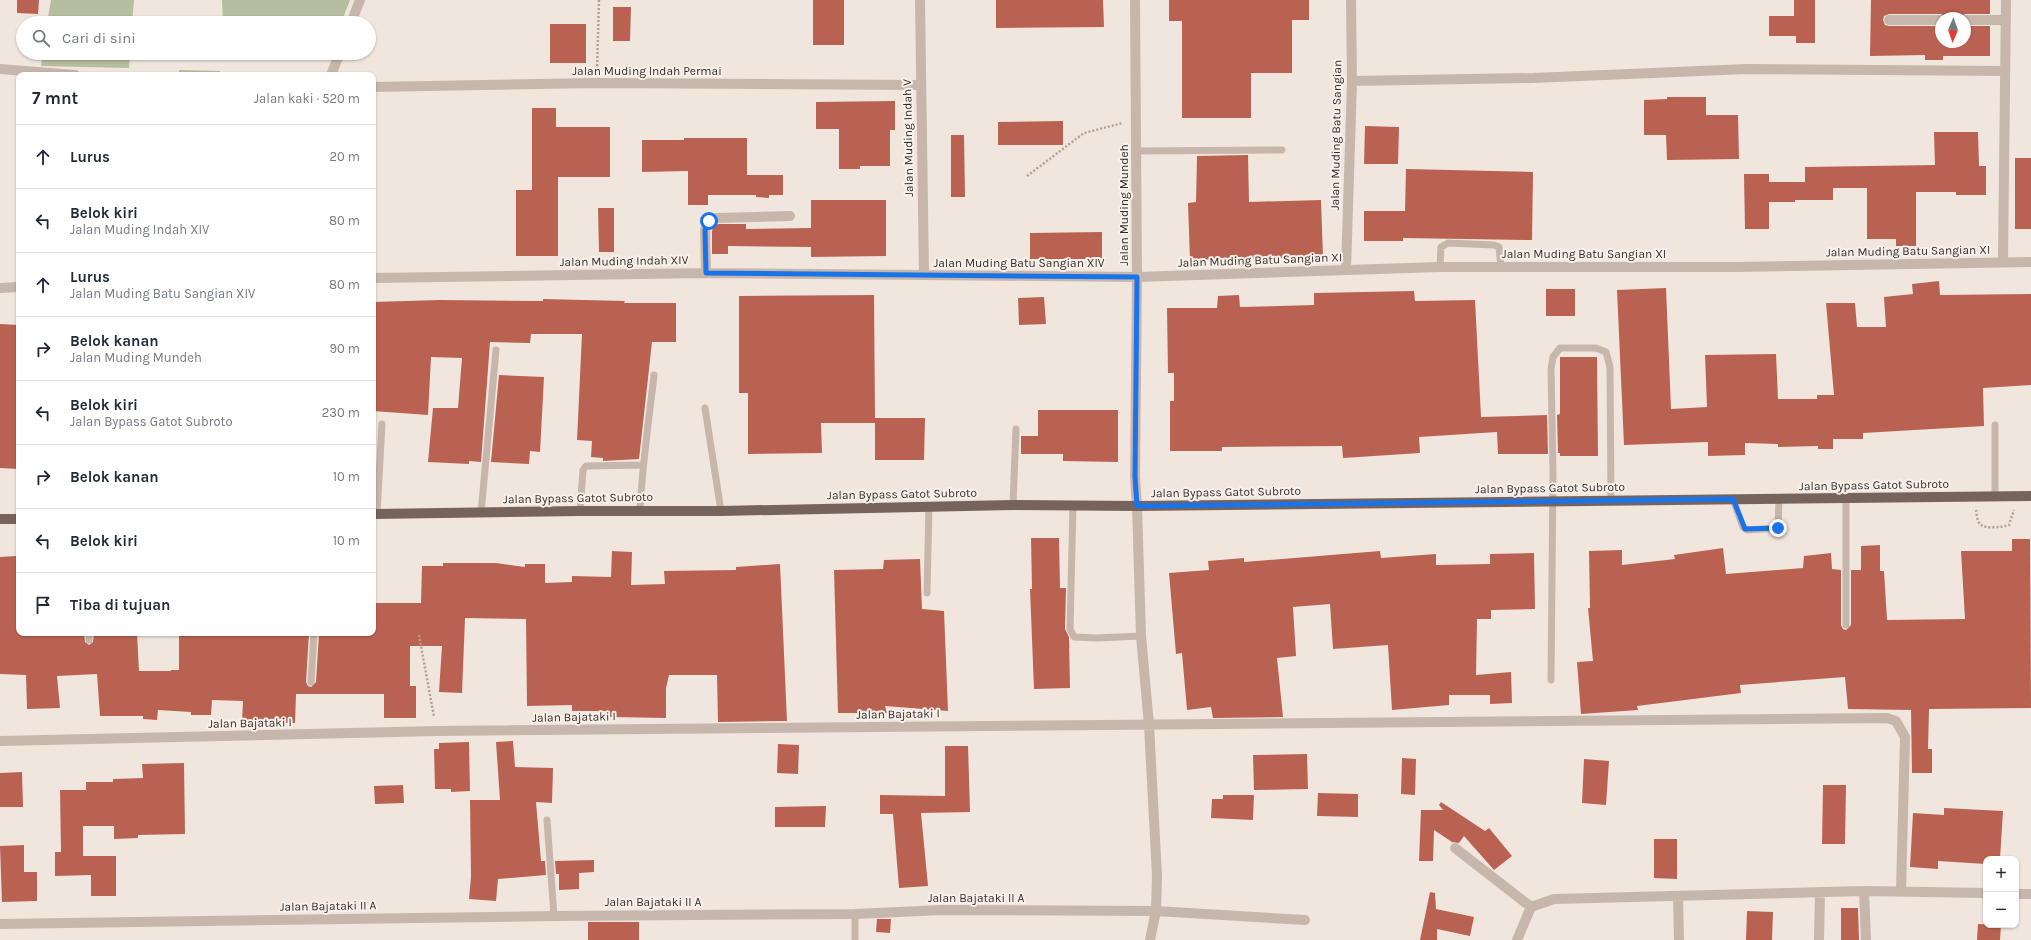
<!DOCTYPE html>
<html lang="id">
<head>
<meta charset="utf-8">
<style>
	:root { --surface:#fff; --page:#f2f2f3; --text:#1f2937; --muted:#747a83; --line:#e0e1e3 }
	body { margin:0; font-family:Karla,sans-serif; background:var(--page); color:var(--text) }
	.controls { position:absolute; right:12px; bottom:12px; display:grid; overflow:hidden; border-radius:8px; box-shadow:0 1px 3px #0004 }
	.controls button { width:36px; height:36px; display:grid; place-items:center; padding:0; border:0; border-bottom:1px solid var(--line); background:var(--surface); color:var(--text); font:20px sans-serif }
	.compass { position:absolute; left:1935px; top:12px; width:36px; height:36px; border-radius:50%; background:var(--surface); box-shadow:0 1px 3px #0004; rotate:182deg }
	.stop { position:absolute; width:12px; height:12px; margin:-9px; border:3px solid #1a73e8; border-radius:50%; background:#fff }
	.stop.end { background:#1a73e8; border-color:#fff; box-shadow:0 1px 4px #0008 }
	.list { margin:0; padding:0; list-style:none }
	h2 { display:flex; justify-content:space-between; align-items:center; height:52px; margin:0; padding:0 16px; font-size:17px }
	h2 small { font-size:13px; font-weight:400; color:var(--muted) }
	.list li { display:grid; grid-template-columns:26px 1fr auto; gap:12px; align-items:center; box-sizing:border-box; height:64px; padding:0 16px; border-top:1px solid var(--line) }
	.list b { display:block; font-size:15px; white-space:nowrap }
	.list p { margin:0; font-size:13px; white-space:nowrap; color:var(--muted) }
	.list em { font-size:13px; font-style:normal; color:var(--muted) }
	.icon { flex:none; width:22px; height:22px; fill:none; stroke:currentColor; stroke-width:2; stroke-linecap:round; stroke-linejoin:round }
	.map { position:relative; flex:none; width:2031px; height:940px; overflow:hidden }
	.search { position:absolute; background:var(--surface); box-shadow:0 1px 3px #0004; left:16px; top:16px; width:360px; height:44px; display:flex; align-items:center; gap:10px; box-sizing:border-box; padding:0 14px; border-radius:22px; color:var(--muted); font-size:15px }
	.panel { position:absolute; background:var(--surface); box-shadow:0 1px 3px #0004; left:16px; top:72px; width:360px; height:564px; border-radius:8px }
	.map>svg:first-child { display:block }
	.green { fill:#b6be9f }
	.building { fill:#ba6252 }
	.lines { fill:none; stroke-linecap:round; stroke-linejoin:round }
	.path { stroke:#b3a095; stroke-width:2.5; stroke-dasharray:2 2; stroke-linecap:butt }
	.service { stroke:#c7b6ab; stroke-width:7 }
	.minor { stroke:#c7b6ab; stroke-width:10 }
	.tertiary { stroke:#c7b6ab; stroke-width:10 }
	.primary { stroke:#76635c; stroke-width:10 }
	.route { stroke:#1a73e8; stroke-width:5 }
	.labels { text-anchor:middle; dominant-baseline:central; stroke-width:4; stroke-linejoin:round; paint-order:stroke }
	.street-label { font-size:12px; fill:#362c2a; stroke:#f8f1ea }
</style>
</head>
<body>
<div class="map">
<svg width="2031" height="940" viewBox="0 0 2031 940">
	<rect width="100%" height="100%" fill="#f0e6de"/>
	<!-- green -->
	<path class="green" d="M51 0H134L132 23H47Z
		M222 0H350L343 18 223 21Z
		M43 53H130L129 68 41 66Z
		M179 70 220 71 221 75H179Z"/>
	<!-- building -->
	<path class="building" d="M17 0H39L38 14 17 13Z
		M813 0H844V45H813Z
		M996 0H1103L1104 27 996 28Z
		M1169 0H1309V20H1292V73H1251V118H1182V21H1169Z
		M1794 0H1815V43H1796V36H1769V16H1794Z
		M1871 0H1990V14H1965L1959 18H1947L1941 14H1889L1884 16 1883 20 1885 25 1889 26H1941V42H1965V26H1990V56H1943V60H1925V55L1870 56Z
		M613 7H631L630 41H613Z
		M550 24H586V63H550Z
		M1667 97H1706V115H1738L1739 159 1667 160 1666 135H1644V100L1667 99Z
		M895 101V130H890V166H860V169H839V129H816V102Z
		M532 108H556V127H610V177H558V256H516V190H532Z
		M1063 121V145H998V122Z
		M1365 126 1399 127 1398 164H1364Z
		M1934 132H1978L1979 166H1986V195H1956V192H1916V246H1896V239H1867V188H1833V200H1795V202H1769V229H1745L1744 174H1769V182H1805V167L1935 165Z
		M951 135H964L965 197H951Z
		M684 138H747V175H783V195H769V198L756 197V195H708V205H688V171L642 172V140H684Z
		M1248 155 1249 202 1321 200 1323 257 1190 260 1188 203 1196 202 1197 156Z
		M2015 158H2031V229H2015Z
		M1406 169 1533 172 1532 240 1403 238V241H1364V211H1405Z
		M811 200H886V256L811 257V247L728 246V254H712V231L714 226 718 224H746V229L811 228Z
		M598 208H614V252H599Z
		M1102 232V259H1030V233Z
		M1939 281 1940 295 2031 294V385L1983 388 1984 426 1863 433V439H1833V449H1818V446L1778 447V444L1745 443V455L1708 456V442L1624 445 1617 290 1666 288 1671 409 1707 407 1705 355 1776 354 1778 399H1817V395H1834L1826 303H1855L1857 327H1886L1884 297 1913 294 1912 284Z
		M1546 289H1575V316H1546Z
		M1414 291 1415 301 1475 300 1481 417 1547 415 1548 454H1498L1497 432 1419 437 1420 453 1343 458 1342 446 1222 447V451H1170V401H1174V373H1168L1167 308H1217L1218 296 1239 295 1240 307 1314 305V293Z
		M874 295 875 418H925L924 460H875V423H821L822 453 748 454V393H739V296Z
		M1044 297 1046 324 1019 325 1018 298Z
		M543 299 625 301 624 303H676V342H652L639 459 603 461V458L591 457 592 441 577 440 582 334H531L530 343 490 342 481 462 469 461V464L428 462 433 408H458L462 358 431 357 428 415 373 411V302L440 300 543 301Z
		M0 324 19 325V469L0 468Z
		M1560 357H1597L1598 456H1560V453H1558L1557 415 1560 414Z
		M499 375 544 377 540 452 530 451 529 464 491 462Z
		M1038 410H1118V462L1063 461V454H1021V436H1038Z
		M1031 538H1059L1060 588H1066L1065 629 1069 637 1070 688 1034 689 1030 589H1032Z
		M2012 539H2030L2031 708 1929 709 1928 749H1932V773H1912L1911 710 1848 709 1845 677 1740 685 1741 693 1637 706 1638 710 1581 714 1577 662 1593 661 1588 608H1590L1589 551 1622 550V565L1675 559 1674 555 1723 548 1726 574 1803 568 1804 556 1831 553 1832 569 1841 570V625L1843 629 1846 630 1851 625V570H1861V546L1880 545V571H1884L1887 620 1965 619 1961 551H2012Z
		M612 551 632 552 631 585 665 584 664 571 736 570V567L780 564 787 721 718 722 717 675H669L666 688V718L610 717V711H572V705L527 706 526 619 465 618 462 693 439 692 442 646H410V686H416V718H384V694H296L295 723 242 722 243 701 212 700 211 715H191V712L158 710 157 720 143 719V716H100L97 674 57 676 60 708 27 709 26 675 0 674V557L16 556 19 633H84L85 642 89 645 93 642 94 633H137L139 671H171V670H179V633H309L306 682 308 686 311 687 316 682 319 633H373V603H421L422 566H443V563H496L525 567V564H545V583L572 582V576L611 577Z
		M1380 551 1381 558 1436 554V565L1490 564V554L1534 553 1535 609 1491 610V619H1477L1476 675 1511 672 1512 703 1490 704V695H1449V705L1392 710 1388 645 1333 649 1330 604 1293 607 1296 656 1277 658 1283 717 1213 718 1211 707 1187 710 1182 653 1176 654 1169 573 1209 570 1208 561 1244 558V562Z
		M920 559 922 609 944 611 948 711 885 706 887 713H838L834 570 883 569 884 560Z
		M513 741 515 767 553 768 552 803 536 802 541 861H545L546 875 498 879 496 901 469 899 471 877 470 800H500L496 742Z
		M469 742 470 791 451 792V789H435L434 749H439V743Z
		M778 744 799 745 798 774 777 773Z
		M945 746H968L970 812 921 813 928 886 899 888 893 814H880V795L945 796Z
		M1307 754 1308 789 1254 790 1253 755Z
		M1402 758 1416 759 1415 795 1401 794Z
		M1584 759 1609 761 1606 805 1582 803Z
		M184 763 185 834 138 835V838L114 839V826H83V856H116V896H91V875L55 876V852H61L60 790H86V782H113V779L143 778 142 764Z
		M22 772 23 807H0V773Z
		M403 785 404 803 375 804 374 786Z
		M1823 785H1846L1845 844H1822Z
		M1318 793 1358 794V817L1317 816Z
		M1223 795H1254L1253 820 1211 818 1212 799H1223Z
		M1441 802 1485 831 1489 828 1512 856 1494 870 1464 836 1459 843 1452 842 1434 830 1433 861H1419L1421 810H1443L1439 805Z
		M826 806 825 827H775V807Z
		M1944 808 2003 811 2000 859H1986V864L1938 861V869L1910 867 1913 813 1944 815Z
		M1654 839H1677V879L1654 878Z
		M24 845V872H37V901L2 902 0 846Z
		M594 860V872L579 873V889L559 890V874H556L555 861Z
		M1430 892 1435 893 1436 909 1474 917 1470 936 1437 929V940H1420Z
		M1841 908H1858L1859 940H1841Z
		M1747 911 1773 912 1772 940H1746Z
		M877 919H891L890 933 876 932Z
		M588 922H639V940H588Z
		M1978 924 2001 925 2000 940H1977Z"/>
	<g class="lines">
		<!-- path -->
		<path class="path" d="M597 70 599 0
			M1027 176 1084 133 1123 123
			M1976 510C1977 514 1977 523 1981 525 1986 529 2003 527 2009 525L2014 510
			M419 635 434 717"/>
		<!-- service -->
		<path class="service" d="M1137 151 1282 150
			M1440 267 1441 247 1448 243 1494 245 1499 247 1501 267
			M705 408 721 511
			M1995 496V425
			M1846 498V625
			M1733 499 1743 527 1747 530 1778 528 1779 499
			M1013 505 1016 429
			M1073 506 1070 629 1074 637 1097 638 1141 636
			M580 511 583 470 586 466 642 465
			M640 511C642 465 649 420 654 375
			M481 513 496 350
			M377 514 382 424
			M927 593 929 506
			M89 633V640
			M1551 680 1553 472 1551 369 1553 357 1560 348H1596L1606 352 1610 367 1611 500
			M311 682 314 633
			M547 820 554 916
			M855 914V940"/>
		<!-- minor -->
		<path class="minor" d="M1889 20H1941
			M1965 20H2006
			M351 23 360 0
			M0 69 75 75
			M331 75 340 53
			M1352 81 1533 78 1747 69 2005 71
			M373 87 597 83 920 85
			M2003 261 2006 0
			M1346 270 1352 81 1351 0
			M706 273 705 230 709 221 717 218 790 216
			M373 278 706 273 924 275
			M0 288 19 287
			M1137 506 1141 636 1149 725 1157 876 1156 911 1150 940
			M0 741 437 731 1887 718 1896 721 1905 737 1901 891
			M1455 848 1531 907
			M1864 891 1866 940
			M2016 894H2031
			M1678 896 1679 940
			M0 924 554 916 855 914 942 910 1156 911 1305 920
			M1517 940 1531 907 1554 899 1864 891 1986 893
			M1819 940 1820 892"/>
		<!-- tertiary -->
		<path class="tertiary" d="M920 0 924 275 1137 277 1440 267H1736L2031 262
			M1135 0 1137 277 1135 477 1137 506"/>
		<!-- primary -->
		<path class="primary" d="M373 514 580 511H721L1013 505 1137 506 2031 496
			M0 519H19"/>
	</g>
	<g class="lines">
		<!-- route -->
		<path class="route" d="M709 221 705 230 706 273 1137 277 1135 477 1137 506 1733 499 1745 529 1778 528"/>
	</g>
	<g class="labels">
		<!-- street labels -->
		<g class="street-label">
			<text x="647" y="71">Jalan Muding Indah Permai</text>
			<text transform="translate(1336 135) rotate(-89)">Jalan Muding Batu Sangian</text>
			<text transform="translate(908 138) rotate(-91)">Jalan Muding Indah V</text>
			<text transform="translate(1124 205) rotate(-90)">Jalan Muding Mundeh</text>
			<text transform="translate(1908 251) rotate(-1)">Jalan Muding Batu Sangian XI</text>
			<text x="1584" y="254">Jalan Muding Batu Sangian XI</text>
			<text transform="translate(1260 260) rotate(-2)">Jalan Muding Batu Sangian XI</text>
			<text transform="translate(624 261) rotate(-1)">Jalan Muding Indah XIV</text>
			<text x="1019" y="263">Jalan Muding Batu Sangian XIV</text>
			<text transform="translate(1874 485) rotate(-1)">Jalan Bypass Gatot Subroto</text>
			<text transform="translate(1550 488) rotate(-1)">Jalan Bypass Gatot Subroto</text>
			<text transform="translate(1226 492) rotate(-1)">Jalan Bypass Gatot Subroto</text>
			<text transform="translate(902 494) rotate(-1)">Jalan Bypass Gatot Subroto</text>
			<text transform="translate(578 498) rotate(-1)">Jalan Bypass Gatot Subroto</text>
			<text transform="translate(898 714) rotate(-1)">Jalan Bajataki I</text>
			<text transform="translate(574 717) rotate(-1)">Jalan Bajataki I</text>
			<text transform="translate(250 723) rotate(-1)">Jalan Bajataki I</text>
			<text x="976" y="898">Jalan Bajataki II A</text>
			<text x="653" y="902">Jalan Bajataki II A</text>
			<text transform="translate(328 906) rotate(-1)">Jalan Bajataki II A</text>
		</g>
	</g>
</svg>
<div class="controls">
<button>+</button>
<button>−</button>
</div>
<svg class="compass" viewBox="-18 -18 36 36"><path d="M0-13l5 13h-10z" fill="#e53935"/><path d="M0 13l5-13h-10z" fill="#747a83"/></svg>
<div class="stop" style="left:709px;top:221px"></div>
<div class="stop end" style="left:1778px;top:528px"></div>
<div class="search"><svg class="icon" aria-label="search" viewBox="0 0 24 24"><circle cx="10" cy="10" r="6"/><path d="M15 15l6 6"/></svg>Cari di sini</div>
<section class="panel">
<h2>7 mnt<small>Jalan kaki · 520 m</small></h2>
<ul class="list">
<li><svg class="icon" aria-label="ahead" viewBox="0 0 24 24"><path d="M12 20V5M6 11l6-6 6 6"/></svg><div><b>Lurus</b></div><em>20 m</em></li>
<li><svg class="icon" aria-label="left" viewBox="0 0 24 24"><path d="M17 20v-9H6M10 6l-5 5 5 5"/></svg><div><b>Belok kiri</b><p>Jalan Muding Indah XIV</p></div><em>80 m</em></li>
<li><svg class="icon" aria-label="ahead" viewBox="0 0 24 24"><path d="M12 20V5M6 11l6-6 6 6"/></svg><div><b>Lurus</b><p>Jalan Muding Batu Sangian XIV</p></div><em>80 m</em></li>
<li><svg class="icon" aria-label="right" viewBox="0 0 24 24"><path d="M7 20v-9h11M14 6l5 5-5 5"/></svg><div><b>Belok kanan</b><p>Jalan Muding Mundeh</p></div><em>90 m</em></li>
<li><svg class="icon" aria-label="left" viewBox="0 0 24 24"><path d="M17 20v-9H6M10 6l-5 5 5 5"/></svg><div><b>Belok kiri</b><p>Jalan Bypass Gatot Subroto</p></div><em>230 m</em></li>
<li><svg class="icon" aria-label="right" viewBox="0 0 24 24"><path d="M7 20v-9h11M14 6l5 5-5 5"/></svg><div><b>Belok kanan</b></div><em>10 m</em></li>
<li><svg class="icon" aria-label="left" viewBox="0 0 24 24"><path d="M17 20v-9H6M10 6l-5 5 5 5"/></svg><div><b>Belok kiri</b></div><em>10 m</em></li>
<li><svg class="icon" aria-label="arrive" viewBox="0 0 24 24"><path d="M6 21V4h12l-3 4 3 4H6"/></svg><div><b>Tiba di tujuan</b></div></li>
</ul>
</section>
</div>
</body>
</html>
